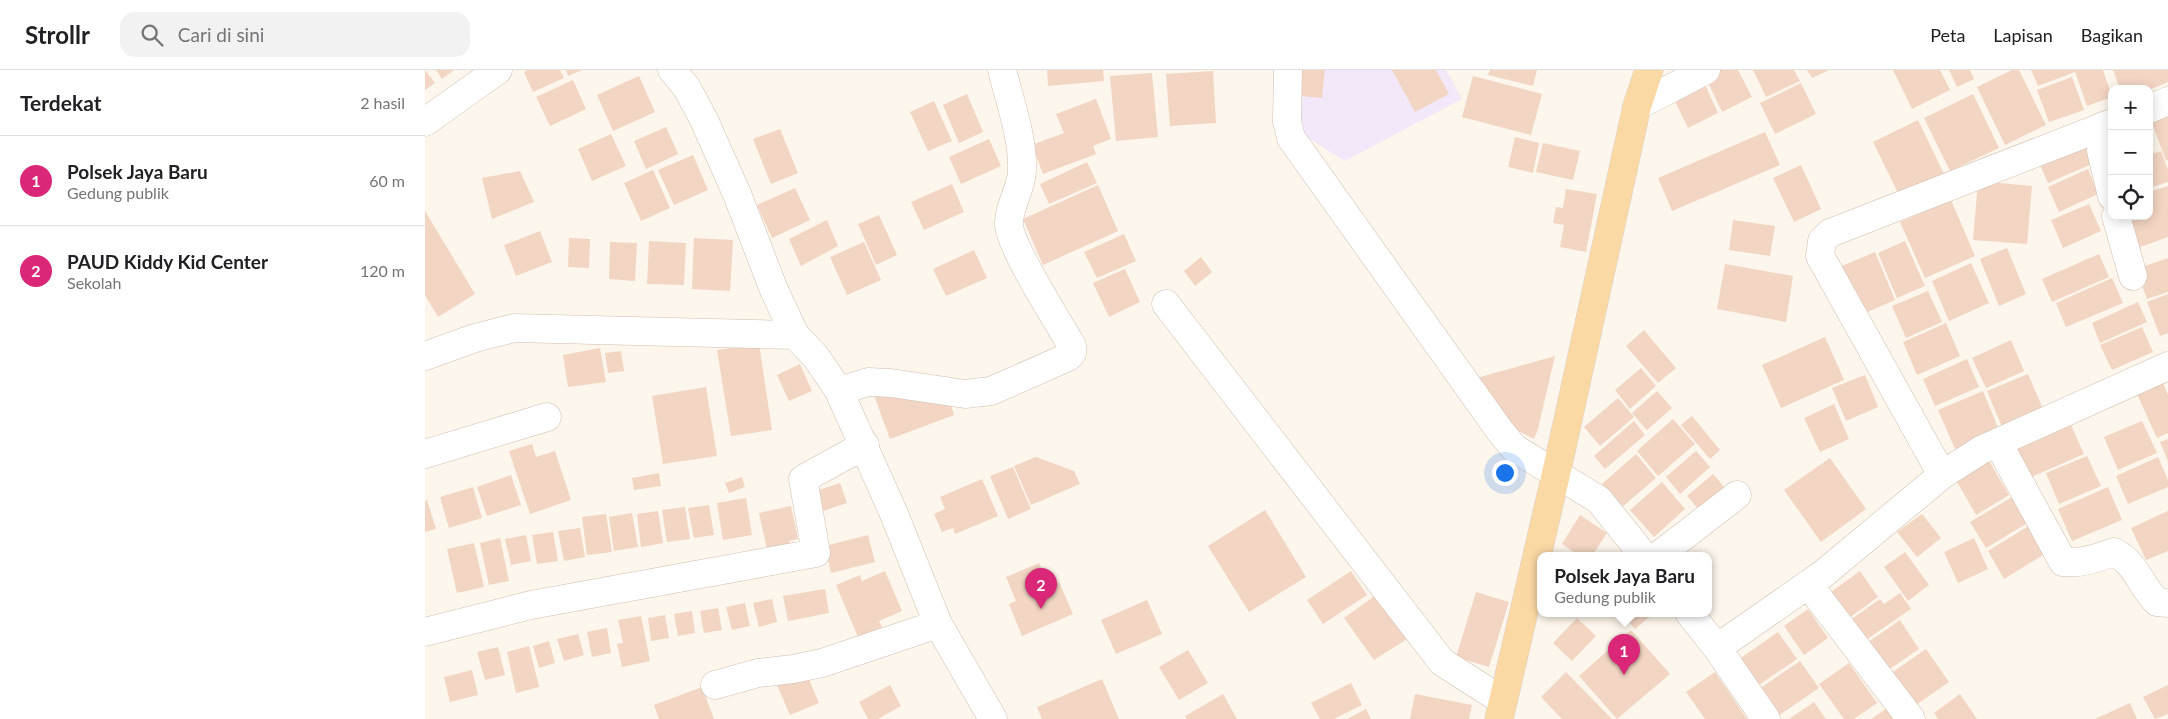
<!DOCTYPE html>
<html lang="id">
<head>
<meta charset="utf-8">
<style>
	:root { --surface:#fff; --page:#f2f2f2; --text:#202124; --muted:#757577; --line:#e0e0e0; --accent:#db2777 }
	body { margin:0; font-family:Lato,sans-serif; background:var(--page); color:var(--text) }
	.controls { position:absolute; right:15px; top:15px; display:grid; overflow:hidden; border-radius:10px; box-shadow:0 2px 12px #0003 }
	.controls button { width:45px; height:45px; display:grid; place-items:center; padding:0; border:0; border-bottom:1px solid var(--line); background:var(--surface); color:var(--text); font:25px sans-serif }
	.you { position:absolute; left:1079px; top:402px; width:18px; height:18px; margin:-12px; border:4px solid #fff; border-radius:50%; background:#1a73e8; box-shadow:0 0 0 8px #1a73e833 }
	.badge { display:grid; place-items:center; width:32px; height:32px; border-radius:50%; background:var(--accent); color:#fff; font-size:16px; font-weight:700 }
	.pin { position:absolute; translate:-50% -41px; filter:drop-shadow(0 1px 2px #0008) }
	.pin::after { content:''; position:absolute; top:26px; width:18px; height:15px; background:inherit; clip-path:polygon(0 0,100% 0,50% 100%) }
	.popup { position:absolute; left:1112px; top:482px; width:175px; height:65px; box-sizing:border-box; display:grid; place-content:center; border-radius:10px; background:var(--surface); filter:drop-shadow(0 1px 4px #0005); font-size:16px; white-space:nowrap; color:var(--muted) }
	.popup b { font-size:19px; color:var(--text) }
	.popup::after { content:''; position:absolute; left:50%; top:100%; margin-left:-10px; border:10px solid transparent; border-top-color:var(--surface) }
	.list { margin:0; padding:0; list-style:none }
	h2 { display:flex; justify-content:space-between; align-items:center; height:65px; margin:0; padding:0 20px; font-size:21px }
	h2 small { font-size:16px; font-weight:400; color:var(--muted) }
	.list li { display:grid; grid-template-columns:32px 1fr auto; gap:15px; align-items:center; box-sizing:border-box; height:90px; padding:0 20px; border-top:1px solid var(--line) }
	.list b { display:block; font-size:19px; white-space:nowrap }
	.list p { margin:0; font-size:16px; white-space:nowrap; color:var(--muted) }
	.list em { font-size:16px; font-style:normal; color:var(--muted) }
	.icon { flex:none; width:28px; height:28px; fill:none; stroke:currentColor; stroke-width:2; stroke-linecap:round; stroke-linejoin:round }
	.map { position:relative; flex:none; width:1743px; height:649px; overflow:hidden }
	header { display:flex; align-items:center; gap:30px; box-sizing:border-box; height:70px; padding:0 25px; background:var(--surface); border-bottom:1px solid var(--line) }
	header strong { font-size:24px }
	nav { display:flex; gap:28px; margin-inline-start:auto; font-size:18px }
	.search { width:350px; height:45px; background:var(--page); display:flex; align-items:center; gap:12px; box-sizing:border-box; padding:0 18px; border-radius:15px; color:var(--muted); font-size:19px }
	main { display:flex }
	aside { flex:1; background:var(--surface) }
	.map>svg:first-child { display:block }
	.education { fill:#f3e8fa }
	.building { fill:#f3d5c3 }
	.lines { fill:none; stroke-linecap:round; stroke-linejoin:round }
	.minor-casing { stroke:#d1beb0; stroke-width:29 }
	.major-casing { stroke:#dad1cd; stroke-width:29 }
	.minor { stroke:#fff; stroke-width:28 }
	.major { stroke:#fbd9a5; stroke-width:28 }
</style>
</head>
<body>
<header>
<strong>Strollr</strong>
<div class="search"><svg class="icon" aria-label="search" viewBox="0 0 24 24"><circle cx="10" cy="10" r="6"/><path d="M15 15l6 6"/></svg>Cari di sini</div>
<nav><a>Peta</a><a>Lapisan</a><a>Bagikan</a></nav>
</header>
<main>
<aside>
<h2>Terdekat<small>2 hasil</small></h2>
<ul class="list">
<li><span class="badge">1</span><div><b>Polsek Jaya Baru</b><p>Gedung publik</p></div><em>60 m</em></li>
<li><span class="badge">2</span><div><b>PAUD Kiddy Kid Center</b><p>Sekolah</p></div><em>120 m</em></li>
</ul>
</aside>
<div class="map">
<svg width="1743" height="649" viewBox="0 0 1743 649">
	<rect width="100%" height="100%" fill="#fdf6ec"/>
	<!-- education -->
	<path class="education" d="M860 0H1021L1037 29 920 91 865 57Z"/>
	<!-- building -->
	<path class="building" d="M0 0 10 13 0 20Z
		M11 0H29L17 9Z
		M103 0H135L139 8 108 22 99 2Z
		M141 0H157L143 6Z
		M622 0H678L679 11 623 16Z
		M868 0H900L897 28 866 25Z
		M967 0H1011L1024 24 990 42Z
		M1065 0H1112L1108 16 1063 5Z
		M1293 0H1313L1327 27 1297 42 1280 6Z
		M1328 0H1369L1375 11 1341 27Z
		M1382 0H1404L1387 8Z
		M1468 0H1515L1525 20 1487 39Z
		M1524 0H1545L1549 9 1532 17Z
		M1587 0H1594L1621 55 1580 75 1552 17Z
		M1606 0H1678L1687 27 1662 36 1650 2 1613 16Z
		M1688 0H1743V12L1724 20 1695 19Z
		M788 1 791 53 745 56 741 4Z
		M727 3 733 67 691 71 685 6Z
		M214 6 230 42 188 61 172 25Z
		M1048 6 1117 24 1106 65 1037 47Z
		M1647 7 1659 40 1624 52 1612 20Z
		M1277 8 1293 43 1263 58 1246 23Z
		M148 10 161 39 125 56 111 27Z
		M1376 13 1391 44 1350 64 1335 33Z
		M542 24 558 62 534 73 518 35Z
		M1548 24 1574 78 1525 101 1499 48Z
		M671 29 686 69 668 76 671 84 618 104 607 75 639 63 631 44Z
		M509 31 527 71 503 81 485 42Z
		M1743 41V90L1741 91 1725 47Z
		M1493 50 1519 104 1474 125 1448 72Z
		M241 57 253 84 221 99 209 71Z
		M355 59 373 103 346 114 328 69Z
		M1340 62 1355 95 1247 141 1233 108Z
		M186 64 201 96 167 111 153 79Z
		M1655 66 1667 94 1623 113 1611 86Z
		M1090 67 1114 73 1108 103 1083 97Z
		M564 69 576 96 536 114 524 87Z
		M1118 73 1155 81 1148 110 1111 102Z
		M1736 81 1743 100V112L1724 118V85Z
		M268 85 283 120 249 135 233 100Z
		M662 92 672 113 624 134 615 114Z
		M1376 95 1396 139 1369 152 1348 108Z
		M1663 99 1673 124 1634 142 1623 117Z
		M228 100 245 138 216 151 199 113Z
		M95 101 109 132 67 149 57 108Z
		M1553 111 1607 116 1602 174 1548 170Z
		M527 114 539 142 499 160 486 132Z
		M673 115 693 161 618 195 598 149Z
		M1743 116V167L1707 180 1695 146H1724V122Z
		M370 118 385 150 347 168 332 135Z
		M1141 119 1172 124 1161 182 1135 177 1139 155 1128 153 1131 137 1138 138Z
		M1526 130 1550 186 1500 208 1475 152Z
		M1664 134 1676 161 1638 178 1626 150Z
		M0 141 50 224 13 247 0 225Z
		M454 145 472 185 451 195 433 154Z
		M402 150 413 176 376 196 364 169Z
		M1308 150 1350 156 1345 186 1304 180Z
		M115 161 127 192 91 206 79 175Z
		M699 164 711 191 672 208 659 182Z
		M144 168 165 169 164 198 143 197Z
		M269 168 308 170 305 221 267 219Z
		M224 171 261 173 259 215 222 214Z
		M1480 171 1500 216 1472 228 1453 183Z
		M185 172 212 173 210 211 184 209Z
		M439 172 456 210 422 225 405 187Z
		M1582 178 1601 224 1574 236 1555 189Z
		M549 180 562 208 521 226 508 199Z
		M1450 182 1470 230 1431 247 1410 199Z
		M1674 184 1684 207 1627 232 1617 209Z
		M776 187 787 202 770 216 759 201Z
		M1743 188V222L1722 229 1711 199Z
		M1546 193 1564 233 1524 251 1507 211Z
		M1300 194 1368 206 1361 252 1292 239Z
		M700 199 715 232 684 247 668 213Z
		M1687 208 1698 233 1641 257 1631 233Z
		M1503 221 1517 252 1481 268 1467 236Z
		M1743 224V263L1735 266 1722 232Z
		M1713 232 1722 252 1675 273 1667 253Z
		M1521 253 1535 286 1492 305 1478 272Z
		M1717 257 1728 282 1687 300 1675 275Z
		M1219 260 1251 298 1233 313 1201 276Z
		M1400 267 1419 310 1356 338 1337 295Z
		M1586 270 1599 301 1561 318 1547 288Z
		M334 274 347 360 306 366 292 280Z
		M175 278 181 312 143 317 138 285Z
		M196 281 199 301 183 303 180 283Z
		M1130 286 1113 359 1109 369 1084 356 1048 309Z
		M1542 289 1554 317 1510 336 1498 309Z
		M375 294 387 321 364 331 352 305Z
		M1216 298 1231 316 1205 339 1190 320Z
		M1603 304 1618 339 1577 357 1562 321Z
		M1440 305 1453 337 1421 351 1407 318Z
		M1737 311 1743 325V363L1732 368 1711 322Z
		M281 317 292 386 238 394 227 326Z
		M446 317 524 330 529 345 465 369Z
		M1232 321 1247 338 1222 360 1207 343Z
		M1558 321 1574 360 1530 379 1513 340Z
		M1193 328 1209 347 1175 376 1159 357Z
		M1409 334 1424 369 1395 382 1379 348Z
		M1267 346 1295 380 1285 389 1256 355Z
		M1248 349 1270 374 1233 406 1212 381Z
		M1209 351 1220 365 1180 399 1169 386Z
		M1717 351 1732 383 1693 400 1679 367Z
		M1645 353 1659 384 1604 408 1590 377Z
		M1743 369V391L1735 372Z
		M107 374 111 387 130 381 146 430 105 444 84 381Z
		M1271 381 1285 397 1255 424 1241 407Z
		M1211 384 1231 408 1197 437 1177 414Z
		M1662 386 1676 416 1634 434 1621 403Z
		M611 387 649 401 655 414 606 435 589 396Z
		M1733 387 1743 410V417L1703 434 1691 406Z
		M1405 388 1441 439 1396 472 1359 420Z
		M1564 391 1584 425 1551 445 1531 410Z
		M588 397 606 439 583 449 565 406Z
		M234 403 236 416 209 420 207 408Z
		M1288 404 1300 418 1274 440 1262 426Z
		M86 405 96 435 62 446 52 417Z
		M317 407 320 417 304 423 300 413Z
		M557 409 573 446 530 464 528 458 517 462 509 444 520 439 515 427Z
		M1237 412 1260 439 1229 467 1205 440Z
		M415 413 422 433 398 441 391 421Z
		M48 417 57 448 24 458 15 427Z
		M1683 417 1697 450 1647 471 1633 439Z
		M1589 426 1604 452 1561 478 1545 452Z
		M321 428 327 465 298 470 292 433Z
		M2 430 11 459 0 462V431Z
		M284 435 289 465 269 468 263 438Z
		M366 436 373 469 364 471 365 475 342 479 334 443Z
		M260 437 265 469 242 472 237 440Z
		M840 440 881 507 824 542 783 476Z
		M233 441 238 473 216 477 212 444Z
		M1743 441V481L1721 490 1706 458Z
		M207 443 213 477 189 481 184 447Z
		M181 444 187 482 162 485 157 447Z
		M1497 444 1516 468 1492 487 1472 462Z
		M1155 445 1182 463 1167 486H1155L1137 474Z
		M1605 455 1621 483 1579 509 1563 481Z
		M155 458 160 487 139 491 133 461Z
		M128 462 133 491 112 494 107 465Z
		M101 465 106 491 86 495 80 469Z
		M443 465 450 492 406 503 400 476Z
		M75 468 84 511 64 515 55 473Z
		M1549 468 1563 499 1533 513 1519 482Z
		M49 473 59 517 32 523 22 479Z
		M1480 482 1504 515 1483 531 1459 497Z
		M614 493 625 516 634 512 648 544 597 566 584 534 591 531 581 507Z
		M460 501 477 541 454 551 457 557 433 567 411 515 435 505 437 511Z
		M926 501 942 525 898 554 882 530Z
		M1435 501 1453 527 1424 548 1406 522Z
		M400 519 404 543 363 551 358 526Z
		M955 522 987 566 949 590 919 548Z
		M1051 522 1084 532 1064 597 1031 587Z
		M1475 523 1486 539 1432 576 1418 555 1455 529 1459 534Z
		M347 529 352 552 334 557 328 533Z
		M722 530 737 564 691 584 676 550Z
		M320 533 325 556 307 560 301 537Z
		M293 538 297 560 279 563 275 541Z
		M1383 539 1403 568 1379 585 1359 556Z
		M267 541 270 563 253 566 249 544Z
		M1197 544H1228L1210 559Z
		M240 545 244 568 226 571 223 548Z
		M216 546 225 591 197 597 192 574 198 573 193 550Z
		M1152 548 1171 566 1147 591 1128 573Z
		M1475 550 1494 579 1456 605 1436 577Z
		M182 558 186 583 167 587 162 562Z
		M1206 560 1245 604 1192 649 1154 606Z
		M1353 562 1372 589 1331 617 1313 590Z
		M153 564 159 585 139 591 132 569Z
		M124 571 130 593 114 598 108 576Z
		M104 576 114 617 91 623 82 582Z
		M73 577 80 605 60 610 52 582Z
		M1501 579 1524 612 1485 639 1462 606Z
		M763 580 783 613 754 630 734 597Z
		M1375 591 1394 618 1353 646 1334 619Z
		M1424 593 1452 633 1429 649H1419L1394 614Z
		M47 600 53 625 25 632 19 607Z
		M380 600 394 633 365 645 351 613Z
		M1141 602 1187 649H1137L1116 627Z
		M1290 602 1322 649H1280L1261 622Z
		M677 609 694 649H617L612 637Z
		M926 613 937 635 909 649H895L886 633Z
		M465 615 476 636 453 649H443L434 632Z
		M1743 615V644L1730 649 1718 627Z
		M277 617 289 649H234L229 635Z
		M798 624 812 649H762L760 646Z
		M990 624 1047 635 1044 649H985Z
		M1535 624 1552 649H1513L1509 643Z
		M1389 632 1401 649H1364Z
		M1705 633 1712 649H1670Z
		M941 639 946 649H922Z
		M1461 639 1468 649H1446Z"/>
	<g class="lines">
		<defs>
			<path id="minor" d="M247 0 262 18 279 50 312 124 349 220 370 265 391 287 414 321 469 444 513 554 568 649
				M863 0 862 51 866 68 1075 361 1089 378 1174 430 1219 486
				M1212 36 1281 0
				M1724 39 1743 31
				M0 52 73 0
				M1678 56 1676 81 1687 126
				M1691 146 1708 206
				M741 234 1017 592 1078 631
				M0 286 50 268 89 258 370 265
				M414 321 443 312 466 313 540 324 566 321 643 287 647 283V276C634 253 585 177 584 155 583 136 597 119 597 100 598 67 585 32 577 0
				M1573 373 1638 492C1656 494 1672 488 1689 482 1712 494 1714 514 1732 532L1743 533
				M0 384 122 347
				M1517 405 1395 186 1397 171 1405 163 1687 53
				M1233 486 1312 425
				M1383 514 1486 649
				M1265 544 1292 578 1341 649
				M0 562 106 535 391 483 378 409 440 375
				M1292 578 1398 504 1517 405 1556 380 1743 296
				M290 615 333 603 368 599 397 593 513 554"/>
			<path id="major" d="M1074 649 1131 404 1212 36 1224 0"/>
		</defs>
		<!-- minor casing -->
		<use href="#minor" class="minor-casing"/>
		<!-- major casing -->
		<use href="#major" class="major-casing"/>
		<!-- minor -->
		<use href="#minor" class="minor"/>
		<!-- major -->
		<use href="#major" class="major"/>
	</g>
</svg>
<div class="controls">
<button>+</button>
<button>−</button>
<button><svg class="icon" aria-label="locate" viewBox="0 0 24 24"><circle cx="12" cy="12" r="6"/><path d="M12 2v4M12 18v4M2 12h4M18 12h4"/></svg></button>
</div>
<div class="you"></div>
<div class="pin badge" style="left:1199px;top:605px">1</div>
<div class="popup"><b>Polsek Jaya Baru</b>Gedung publik</div>
<div class="pin badge" style="left:616px;top:539px">2</div>
</div>
</main>
</body>
</html>
